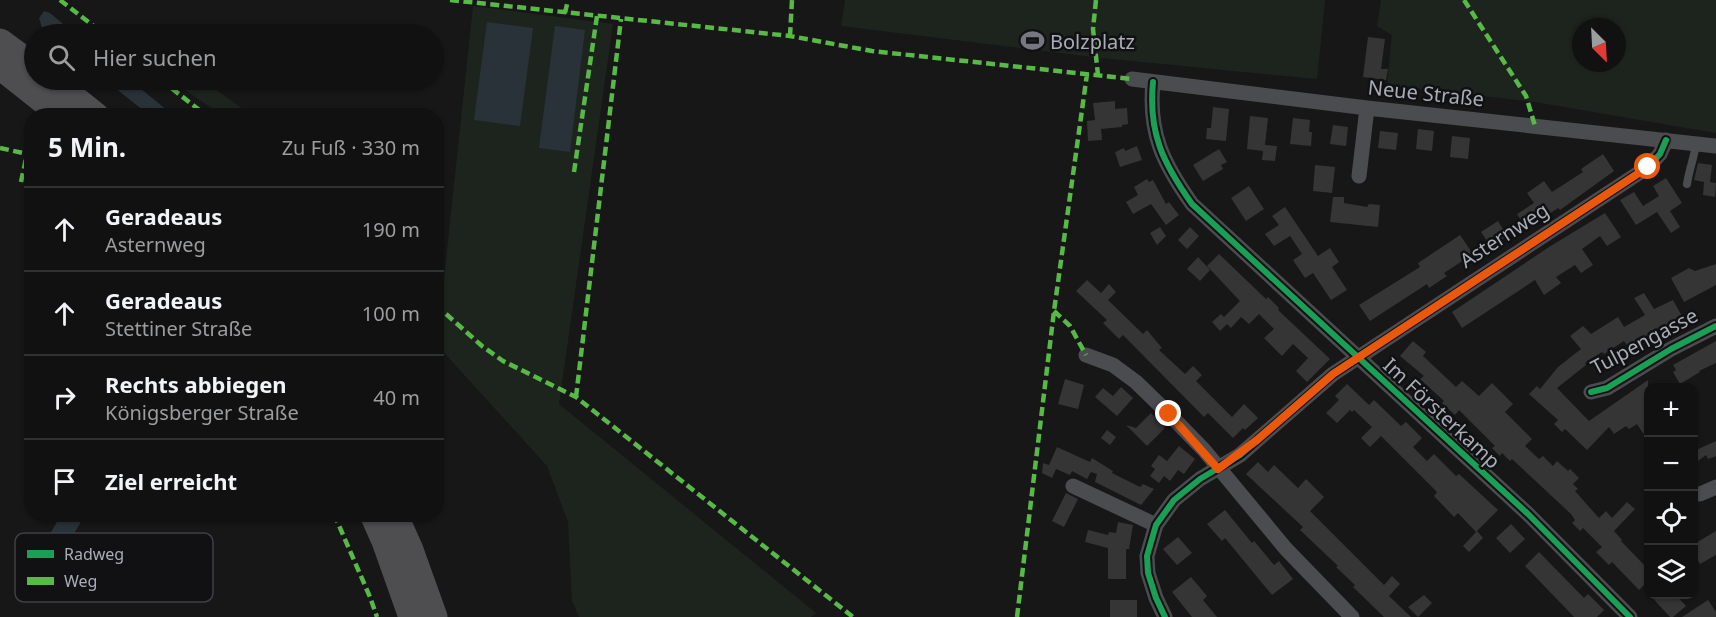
<!DOCTYPE html>
<html lang="de">
<head>
<meta charset="utf-8">
<style>
	:root { --surface:#111; --page:#1a1a1a; --text:#f1f3f6; --muted:#9c9d9f; --line:#303131 }
	body { margin:0; font-family:"Noto Sans",sans-serif; background:var(--page); color:var(--text) }
	.controls { position:absolute; right:18px; bottom:18px; display:grid; overflow:hidden; border-radius:12px; box-shadow:0 2px 4px #0004 }
	.controls button { width:54px; height:54px; display:grid; place-items:center; padding:0; border:0; border-bottom:2px solid var(--line); background:var(--surface); color:var(--text); font:30px sans-serif }
	.compass { position:absolute; left:1572px; top:18px; width:54px; height:54px; border-radius:50%; background:var(--surface); box-shadow:0 2px 4px #0004; rotate:156deg }
	.stop { position:absolute; width:18px; height:18px; margin:-14px; border:4px solid #ea580c; border-radius:50%; background:#fff }
	.stop.end { background:#ea580c; border-color:#fff; box-shadow:0 2px 6px #0008 }
	.list { margin:0; padding:0; list-style:none }
	h2 { display:flex; justify-content:space-between; align-items:center; height:78px; margin:0; padding:0 24px; font-size:26px }
	h2 small { font-size:20px; font-weight:400; color:var(--muted) }
	.list li { display:grid; grid-template-columns:39px 1fr auto; gap:18px; align-items:center; box-sizing:border-box; height:84px; padding:0 24px; border-top:2px solid var(--line) }
	.list b { display:block; font-size:22px; white-space:nowrap }
	.list p { margin:0; font-size:20px; white-space:nowrap; color:var(--muted) }
	.list em { font-size:20px; font-style:normal; color:var(--muted) }
	.icon { flex:none; width:33px; height:33px; fill:none; stroke:currentColor; stroke-width:2; stroke-linecap:round; stroke-linejoin:round }
	.map { position:relative; flex:none; width:1716px; height:617px; overflow:hidden }
	.search { position:absolute; background:var(--surface); box-shadow:0 2px 4px #0004; left:24px; top:24px; width:420px; height:66px; display:flex; align-items:center; gap:15px; box-sizing:border-box; padding:0 21px; border-radius:33px; color:var(--muted); font-size:22px }
	.panel { position:absolute; background:var(--surface); box-shadow:0 2px 4px #0004; left:24px; top:108px; width:420px; height:414px; border-radius:24px }
	.map>svg:first-child { display:block }
	.green { fill:#1d241e; fill-rule:evenodd }
	.water { fill:#2a3239 }
	.building { fill:#353536 }
	.lines { fill:none; stroke-linecap:round; stroke-linejoin:round }
	.service { stroke:#4b4c50; stroke-width:8 }
	.minor { stroke:#4b4c50; stroke-width:15 }
	.motorway { stroke:#4e4e51; stroke-width:27 }
	.quiet { stroke:#58b947; stroke-width:4.5; stroke-dasharray:9 4.5; stroke-linecap:butt }
	.cycleway-casing { stroke:#111113; stroke-width:10 }
	.cycleway { stroke:#1a9f57; stroke-width:6 }
	.route { stroke:#ea580c; stroke-width:8 }
	.labels { text-anchor:middle; dominant-baseline:central; stroke-width:5; stroke-linejoin:round; paint-order:stroke }
	.poi-label { font-size:20px; fill:#a8adb8; stroke:#111113; text-anchor:start }
	.street-label { font-size:20px; fill:#a8adb8; stroke:#111113 }
	.key { fill:#111113; stroke:#3e4045; stroke-width:1.5 }
	.key-label { font-size:16px; fill:#a8adb8 }
</style>
</head>
<body>
<div class="map">
<svg width="1716" height="617" viewBox="0 0 1716 617">
	<rect width="100%" height="100%" fill="#171717"/>
	<!-- green -->
	<path class="green" d="M845 0H1325L1317 79 1101 58 841 26Z
		M1381 0H1716V133L1535 102 1387 85 1392 35 1377 26ZM1581 27H1617V63H1581Z
		M473 6 613 24 559 404 816 613 811 617H579L572 601 568 522 547 466 437 345Z
		M170 80H202L252 115H220L219 113Z"/>
	<!-- water -->
	<path class="water" d="M44 11 50 13 75 34H51L42 27 39 18Z
		M487 22 533 28 520 126 474 120Z
		M555 26 585 30 570 152 539 148Z
		M105 80H130L173 115H149Z
		M61 515H78L82 520 53 570 38 567 35 560Z"/>
	<!-- building -->
	<path class="building" d="M1368 37 1385 39 1381 69H1388L1386 80 1363 77Z
		M1115 101V109L1127 108 1128 124 1122 125V127L1101 129 1102 140 1088 141 1087 121 1095 120 1093 103Z
		M1213 107 1229 109 1226 141 1206 139 1207 128H1211Z
		M1250 116 1268 118 1265 145 1277 146 1275 161 1262 160 1263 151 1247 149Z
		M1293 118 1310 120 1309 132H1312L1311 146 1290 144Z
		M1333 125 1348 127 1346 146 1330 144Z
		M1418 129 1434 131 1432 151 1416 149Z
		M1380 131 1398 133 1396 150 1378 148Z
		M1452 136 1470 138 1468 159 1450 157Z
		M1137 146 1142 160 1120 167 1115 152 1124 148 1125 151Z
		M1219 149 1227 162 1221 165 1223 169 1203 181 1193 165Z
		M1603 154 1614 171 1560 210 1558 208 1527 229 1517 214 1534 203 1527 193 1544 181 1552 192 1583 172 1581 169Z
		M1698 163 1712 165 1710 182 1716 183 1715 197 1703 195 1704 182 1694 180Z
		M1315 165 1335 167 1332 193 1313 191Z
		M1666 178 1682 203 1670 211 1680 227 1671 233 1657 212 1636 225 1620 200 1634 192 1643 206 1659 196 1653 186Z
		M1147 179 1149 182 1153 180 1166 204 1169 202 1179 215 1166 225 1151 204 1133 214 1126 202 1138 195 1134 187Z
		M1249 186 1264 209 1246 221 1231 198Z
		M1333 197H1344V203L1367 207 1369 204 1380 205 1378 227 1330 222Z
		M1285 207 1318 256 1330 248 1339 262 1332 267 1347 290 1331 300 1313 273 1305 278 1293 260 1302 254 1290 236 1274 246 1265 234 1279 225 1272 216Z
		M1605 213 1621 237 1607 246 1600 236 1582 249 1593 265 1581 273 1575 265 1556 277 1561 283 1544 295 1535 280 1462 328 1452 312 1549 247Z
		M1498 221 1507 236 1491 247 1481 232Z
		M1160 227 1166 236 1157 245 1150 233Z
		M1190 227 1199 236 1187 249 1178 240Z
		M1460 235 1473 254 1444 273 1447 276 1429 288 1427 284 1370 321 1359 305 1420 267 1418 263Z
		M1219 254 1266 299 1268 297 1279 308 1278 310 1330 359 1307 382 1296 371 1308 358 1293 344 1282 356 1264 338 1274 329 1259 314 1249 324 1241 317 1231 328 1227 324 1220 331 1212 322 1221 314 1224 317 1240 301 1207 266Z
		M1198 257 1210 270 1200 281 1187 269Z
		M1716 264V285L1684 302 1671 278 1689 268 1695 271Z
		M1087 280 1101 293 1109 284 1116 292 1108 300 1143 334 1147 330 1162 348 1159 350 1185 374 1193 366 1202 375 1196 381 1232 417 1244 404 1258 418 1245 430 1243 428 1233 438 1208 413 1204 417 1123 335 1119 339 1103 323 1107 320 1076 291Z
		M1644 293 1654 309 1673 300 1683 318 1648 335 1629 348 1624 341 1604 354 1602 352 1585 363 1586 365 1557 388 1589 421 1648 380V441L1637 424 1629 429 1626 426 1614 434 1609 427 1587 450 1565 429 1562 432 1554 424 1558 420 1529 394 1537 386 1540 389 1558 367 1581 349 1570 336 1583 326 1591 334 1618 317 1624 327 1645 315 1634 298Z
		M1413 341 1426 352 1423 356 1456 387 1462 381 1479 396 1492 383 1513 404 1505 412 1532 439 1525 446 1539 459 1543 456 1553 466 1557 461 1568 471 1570 469 1579 478 1573 484 1578 489 1575 491 1599 518 1606 511 1612 518 1627 502 1635 509 1614 531 1622 540 1621 541 1648 569V581L1639 590 1612 562 1609 565 1596 552 1602 547 1583 528 1580 531 1572 523 1575 520 1571 514 1512 459 1510 461 1502 453 1500 456 1492 448 1495 446 1459 410 1455 415 1442 403 1444 401 1420 379 1424 376 1400 356Z
		M1716 341V363L1699 371 1700 372 1680 384 1673 372 1676 370 1673 365Z
		M1065 379 1084 385 1078 409 1058 404Z
		M1347 384 1369 405 1374 400 1401 426 1406 422 1422 438 1413 447 1427 461 1434 454 1456 476 1459 474 1498 510 1476 532 1458 513 1454 517 1434 496 1437 492 1381 436 1370 447 1361 438 1372 427 1354 410 1352 412 1350 410 1337 423 1326 413 1339 400 1335 396Z
		M1121 387 1133 398 1117 416 1095 397 1103 388 1113 396Z
		M1151 413 1165 428 1147 446 1126 425 1136 428Z
		M1107 430 1116 437 1110 445 1101 438Z
		M1716 441V456L1708 459 1706 455 1694 464V451Z
		M1179 446 1195 459 1184 474 1178 470 1170 481 1164 476 1159 483 1150 476 1155 469 1151 466 1159 455 1167 461Z
		M1057 447 1090 462 1092 458 1113 471 1112 473 1140 487 1143 484 1154 489 1141 505 1095 482 1097 474 1091 472 1087 479 1072 471 1070 475 1056 469 1052 478 1042 473 1043 463 1049 465Z
		M1258 462 1268 472 1274 465 1298 488 1306 479 1324 497 1310 511 1384 585 1392 576 1400 584 1389 596 1411 617H1384L1353 587 1355 585 1336 567 1338 566 1300 530 1303 527 1246 474Z
		M1066 493 1078 499 1064 527 1052 521Z
		M1225 510 1252 543 1254 541 1274 565 1279 561 1293 579 1272 595 1225 538 1222 541 1207 524Z
		M1118 522 1133 525 1129 549H1126V579H1108V548L1085 542 1088 530 1108 535 1109 532 1116 533Z
		M1511 524 1525 539 1510 553 1496 538Z
		M1477 531 1483 538 1469 552 1463 546Z
		M1716 531V555L1700 564 1694 554V544Z
		M1178 537 1192 553 1177 565 1163 549Z
		M1539 552 1584 598 1588 594 1604 610 1597 617H1574L1525 566Z
		M1191 577 1207 596 1203 600 1217 617H1192L1172 592Z
		M1649 594H1675L1686 606 1673 617H1670Z
		M1424 595 1432 603 1418 617 1408 607Z
		M1110 600H1137V617H1110Z
		M1708 600 1716 612V617H1682Z"/>
	<g class="lines">
		<!-- service -->
		<path class="service" d="M1687 184C1689 170 1694 158 1696 144"/>
		<!-- minor -->
		<path class="minor" d="M1132 79 1367 108 1716 146
			M1153 82C1148 133 1163 163 1192 204L1528 514 1630 617
			M1359 176 1367 108
			M1086 355 1113 365 1136 382 1169 414 1204 450 1286 549 1352 617
			M1591 392 1607 388 1671 349 1716 326
			M1073 486 1156 525
			M1694 494H1700L1716 487
			M1165 617 1156 598 1148 573 1147 556 1156 525 1174 500 1200 479 1240 455 1333 374 1648 167 1660 154 1666 140"/>
		<!-- motorway -->
		<path class="motorway" d="M0 42 34 67
			M0 66 63 116
			M51 80 96 116
			M373 514 385 541 412 617
			M394 514 410 550 434 617"/>
		<!-- quiet -->
		<path class="quiet" d="M60 0 104 34
			M450 0 790 36 872 51 1132 79
			M1096 0 1093 29 1098 75
			M1464 0 1526 96 1535 126
			M565 13 568 0
			M790 36 792 0
			M161 80 207 116
			M0 148 32 155
			M574 172 597 16
			M21 182 27 154
			M436 305 482 346 503 361 576 397 853 617
			M1054 311 1070 326 1086 355
			M576 397 621 19
			M334 514 370 597 377 617
			M1017 617 1054 311 1087 74"/>
		<defs>
			<path id="cycleway" d="M1153 82C1148 133 1163 163 1192 204L1528 514 1630 617
				M1591 392 1607 388 1671 349 1716 326
				M1165 617 1156 598 1148 573 1147 556 1156 525 1174 500 1200 479 1240 455 1333 374 1648 167 1660 154 1666 140"/>
		</defs>
		<!-- cycleway casing -->
		<use href="#cycleway" class="cycleway-casing"/>
		<!-- cycleway -->
		<use href="#cycleway" class="cycleway"/>
	</g>
	<g class="lines">
		<!-- route -->
		<path class="route" d="M1169 414 1218 469 1257 440 1333 374 1648 167"/>
	</g>
	<!-- icons -->
	<defs>
		<symbol id="stadium-bare" viewBox="-9 -9 18 18"><path d="M0-5a6.5 5 0 1 0 0 10a6.5 5 0 1 0 0-10ZM-3.5-1.8h7v3.6h-7Z" fill="#757880" stroke="#111113" stroke-width="2.5" paint-order="stroke"/></symbol>
	</defs>
	<g fill-rule="evenodd">
		<use href="#stadium-bare" x="1016" y="24" width="33" height="33"/>
	</g>
	<g class="labels">
		<!-- poi labels -->
		<g class="poi-label">
			<text x="1050" y="41">Bolzplatz</text>
		</g>
		<!-- street labels -->
		<g class="street-label">
			<text transform="translate(1426 93) rotate(6)">Neue Straße</text>
			<text transform="translate(1504 235) rotate(-33)">Asternweg</text>
			<text transform="translate(1644 341) rotate(-28)">Tulpengasse</text>
			<text transform="translate(1442 413) rotate(43)">Im Försterkamp</text>
		</g>
	</g>
	<!-- legend -->
	<rect x="15" y="533" width="198" height="69" rx="9" class="key"/>
	<rect x="27" y="550" width="27" height="8" fill="#1a9f57"/>
	<rect x="27" y="577" width="27" height="8" fill="#58b947"/>
	<g class="key-label">
		<text x="64" y="560">Radweg</text>
		<text x="64" y="587">Weg</text>
	</g>
</svg>
<div class="controls">
<button>+</button>
<button>−</button>
<button><svg class="icon" aria-label="locate" viewBox="0 0 24 24"><circle cx="12" cy="12" r="6"/><path d="M12 2v4M12 18v4M2 12h4M18 12h4"/></svg></button>
<button><svg class="icon" aria-label="layers" viewBox="0 0 24 24"><path d="M12 4l9 5-9 5-9-5zM3 14l9 5 9-5"/></svg></button>
</div>
<svg class="compass" viewBox="-18 -18 36 36"><path d="M0-13l5 13h-10z" fill="#e53935"/><path d="M0 13l5-13h-10z" fill="#9c9d9f"/></svg>
<div class="stop" style="left:1648px;top:167px"></div>
<div class="stop end" style="left:1169px;top:414px"></div>
<div class="search"><svg class="icon" aria-label="search" viewBox="0 0 24 24"><circle cx="10" cy="10" r="6"/><path d="M15 15l6 6"/></svg>Hier suchen</div>
<section class="panel">
<h2>5 Min.<small>Zu Fuß · 330 m</small></h2>
<ul class="list">
<li><svg class="icon" aria-label="ahead" viewBox="0 0 24 24"><path d="M12 20V5M6 11l6-6 6 6"/></svg><div><b>Geradeaus</b><p>Asternweg</p></div><em>190 m</em></li>
<li><svg class="icon" aria-label="ahead" viewBox="0 0 24 24"><path d="M12 20V5M6 11l6-6 6 6"/></svg><div><b>Geradeaus</b><p>Stettiner Straße</p></div><em>100 m</em></li>
<li><svg class="icon" aria-label="right" viewBox="0 0 24 24"><path d="M7 20v-9h11M14 6l5 5-5 5"/></svg><div><b>Rechts abbiegen</b><p>Königsberger Straße</p></div><em>40 m</em></li>
<li><svg class="icon" aria-label="arrive" viewBox="0 0 24 24"><path d="M6 21V4h12l-3 4 3 4H6"/></svg><div><b>Ziel erreicht</b></div></li>
</ul>
</section>
</div>
</body>
</html>
